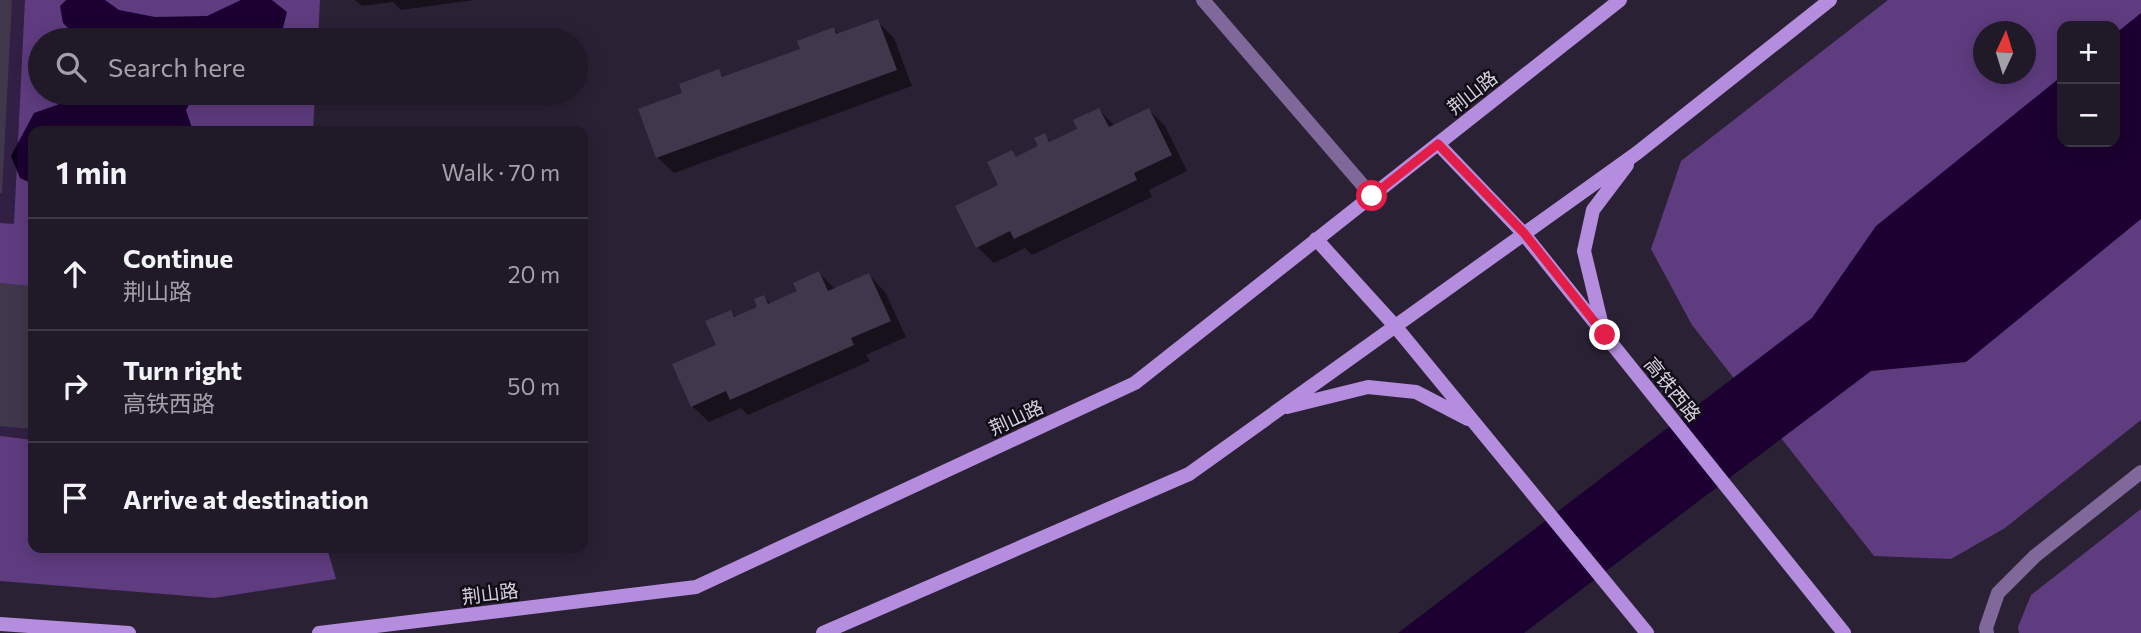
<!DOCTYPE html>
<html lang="en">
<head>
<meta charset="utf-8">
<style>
	:root { --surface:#201928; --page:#2d2634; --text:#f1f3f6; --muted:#a2a0a8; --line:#3d3845 }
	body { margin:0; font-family:Commissioner,"Noto Sans SC",sans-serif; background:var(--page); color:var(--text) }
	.controls { position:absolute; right:21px; top:21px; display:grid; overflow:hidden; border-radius:14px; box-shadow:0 4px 18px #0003 }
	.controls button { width:63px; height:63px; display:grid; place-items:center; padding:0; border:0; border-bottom:2px solid var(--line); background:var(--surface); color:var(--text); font:35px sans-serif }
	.compass { position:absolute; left:1973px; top:21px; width:63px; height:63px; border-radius:50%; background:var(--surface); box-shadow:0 4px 18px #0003; rotate:4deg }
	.stop { position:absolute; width:21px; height:21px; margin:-16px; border:5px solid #e11d48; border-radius:50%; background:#fff }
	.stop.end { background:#e11d48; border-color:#fff; box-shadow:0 2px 7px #0008 }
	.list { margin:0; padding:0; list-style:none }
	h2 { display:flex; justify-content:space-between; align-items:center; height:91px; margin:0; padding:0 28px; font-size:30px }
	h2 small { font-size:23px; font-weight:400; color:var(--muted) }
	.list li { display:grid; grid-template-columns:46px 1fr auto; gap:21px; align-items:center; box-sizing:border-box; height:112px; padding:0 28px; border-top:2px solid var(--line) }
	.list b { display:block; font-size:26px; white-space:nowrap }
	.list p { margin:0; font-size:23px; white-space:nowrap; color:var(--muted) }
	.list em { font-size:23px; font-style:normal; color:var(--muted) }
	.icon { flex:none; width:38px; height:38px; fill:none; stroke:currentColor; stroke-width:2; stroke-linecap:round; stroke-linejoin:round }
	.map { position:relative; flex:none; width:2141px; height:633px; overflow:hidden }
	.search { position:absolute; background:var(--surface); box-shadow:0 4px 18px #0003; left:28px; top:28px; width:560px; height:77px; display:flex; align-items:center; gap:18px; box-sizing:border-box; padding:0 24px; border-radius:38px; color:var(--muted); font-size:26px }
	.panel { position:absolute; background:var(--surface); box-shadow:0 4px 18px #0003; left:28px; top:126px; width:560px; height:427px; border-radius:14px }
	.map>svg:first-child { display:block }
	.green { fill:#5f3c80; fill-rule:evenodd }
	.water { fill:#1b0031 }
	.shadow { fill:#0007 }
	.building { fill:#41374d }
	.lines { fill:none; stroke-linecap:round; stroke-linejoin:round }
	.minor { stroke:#80689a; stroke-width:14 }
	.tertiary { stroke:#80689a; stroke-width:14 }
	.secondary { stroke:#b48dde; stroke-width:14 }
	.route { stroke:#e11d48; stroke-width:9 }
	.labels { text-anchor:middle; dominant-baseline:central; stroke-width:5; stroke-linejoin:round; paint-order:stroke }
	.street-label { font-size:19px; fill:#d5cfdd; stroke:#110d16 }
</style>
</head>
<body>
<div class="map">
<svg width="2141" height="633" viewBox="0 0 2141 633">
	<rect width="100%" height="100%" fill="#2b2135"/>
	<!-- green -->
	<path class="green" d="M0 0H320L318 40H40V93H315L313 131H33V548H327L336 579 214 598 0 581Z
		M1888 0H2141V420L2005 528 1951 559 1874 556 1692 325 1651 249 1681 161ZM2062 26H2115V142H2062ZM1983 32H2025V74H1983Z
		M2141 509V633H2019L2018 627 2031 595Z"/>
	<!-- water -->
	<path class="water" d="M66 0H105L119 10 155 17 207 16 241 0H272L287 12 280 40H80L63 23 60 6Z
		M2141 13V219L1966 362 1871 371 1524 633H1398L1812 318 1876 226 2062 76V142H2115V34Z
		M78 93H195L186 110 193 131H33V184L20 178 11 156 34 113 57 105Z"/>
	<!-- shadow -->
	<path class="shadow" d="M0 0H25L14 224 0 223Z
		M355 0H474L401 10 393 2 362 6Z
		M877 21 894 38 912 86 674 173 657 157 685 94 718 71 725 78 802 50 834 29 839 35Z
		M1099 110 1115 126 1149 110 1165 126 1187 171 1149 190 1152 197 1032 255 1025 248 994 263 977 247 1011 152 1018 158 1041 147 1044 135 1052 143 1079 130Z
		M819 273 836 290 869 275 885 292 906 337 866 355 870 361 748 415 741 408 709 422 692 406 730 312 737 318 760 308 764 297 771 304 799 292Z
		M0 285 33 288V440L0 436Z"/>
	<!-- building -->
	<path class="building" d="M0 0H12L2 193H0Z
		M878 19 897 70 656 158 638 109 682 93 679 84 719 69 722 77 800 49 797 41 834 27 836 34Z
		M1099 108 1109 127 1149 108 1172 155 1134 173 1137 180 1014 239 1010 231 976 248 955 206 998 185 987 162 1012 150 1016 157 1038 146 1034 138 1045 133 1049 142 1077 129 1073 120Z
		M819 271 828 291 869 273 891 321 851 338 854 345 730 400 726 391 691 407 672 364 716 345 705 321 731 310 734 317 757 307 754 299 764 295 768 304 797 291 793 283Z
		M0 283 33 286V429L0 426Z"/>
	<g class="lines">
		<!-- minor -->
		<path class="minor" d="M1203 0 1372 196"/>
		<!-- tertiary -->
		<path class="tertiary" d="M1987 633 1986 628 1998 593 2035 556 2141 472"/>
		<!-- secondary -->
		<path class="secondary" d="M1438 144 1523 233 1844 633
			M1316 239 1395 326 1647 633
			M1603 330 1584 251 1593 210 1627 165
			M1287 407 1368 387 1416 392 1468 419
			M0 624 129 633
			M319 633 696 587 1135 383 1620 0
			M823 633 1189 474 1637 153 1830 0"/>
	</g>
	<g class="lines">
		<!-- route -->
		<path class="route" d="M1372 196 1438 144 1524 233 1605 335"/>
	</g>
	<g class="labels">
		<!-- street labels -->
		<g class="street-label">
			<text transform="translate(1472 92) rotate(-38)">荆山路</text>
			<text transform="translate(1673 389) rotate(51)">高铁西路</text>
			<text transform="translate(1016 417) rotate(-25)">荆山路</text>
			<text transform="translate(490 593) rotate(-7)">荆山路</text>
		</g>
	</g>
</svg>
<div class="controls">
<button>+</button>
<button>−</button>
</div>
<svg class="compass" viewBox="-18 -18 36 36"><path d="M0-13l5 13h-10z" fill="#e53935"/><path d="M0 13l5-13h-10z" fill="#a2a0a8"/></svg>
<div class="stop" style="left:1372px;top:196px"></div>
<div class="stop end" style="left:1605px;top:335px"></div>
<div class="search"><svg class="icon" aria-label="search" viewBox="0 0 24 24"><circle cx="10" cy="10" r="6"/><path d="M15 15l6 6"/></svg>Search here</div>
<section class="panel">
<h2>1 min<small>Walk · 70 m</small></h2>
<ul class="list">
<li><svg class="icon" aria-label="ahead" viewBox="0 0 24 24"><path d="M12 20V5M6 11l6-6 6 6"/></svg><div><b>Continue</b><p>荆山路</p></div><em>20 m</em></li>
<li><svg class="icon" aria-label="right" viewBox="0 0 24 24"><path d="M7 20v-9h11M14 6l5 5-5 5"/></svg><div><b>Turn right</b><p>高铁西路</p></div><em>50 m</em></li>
<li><svg class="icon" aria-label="arrive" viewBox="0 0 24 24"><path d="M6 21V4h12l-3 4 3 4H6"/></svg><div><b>Arrive at destination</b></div></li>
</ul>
</section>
</div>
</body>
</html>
